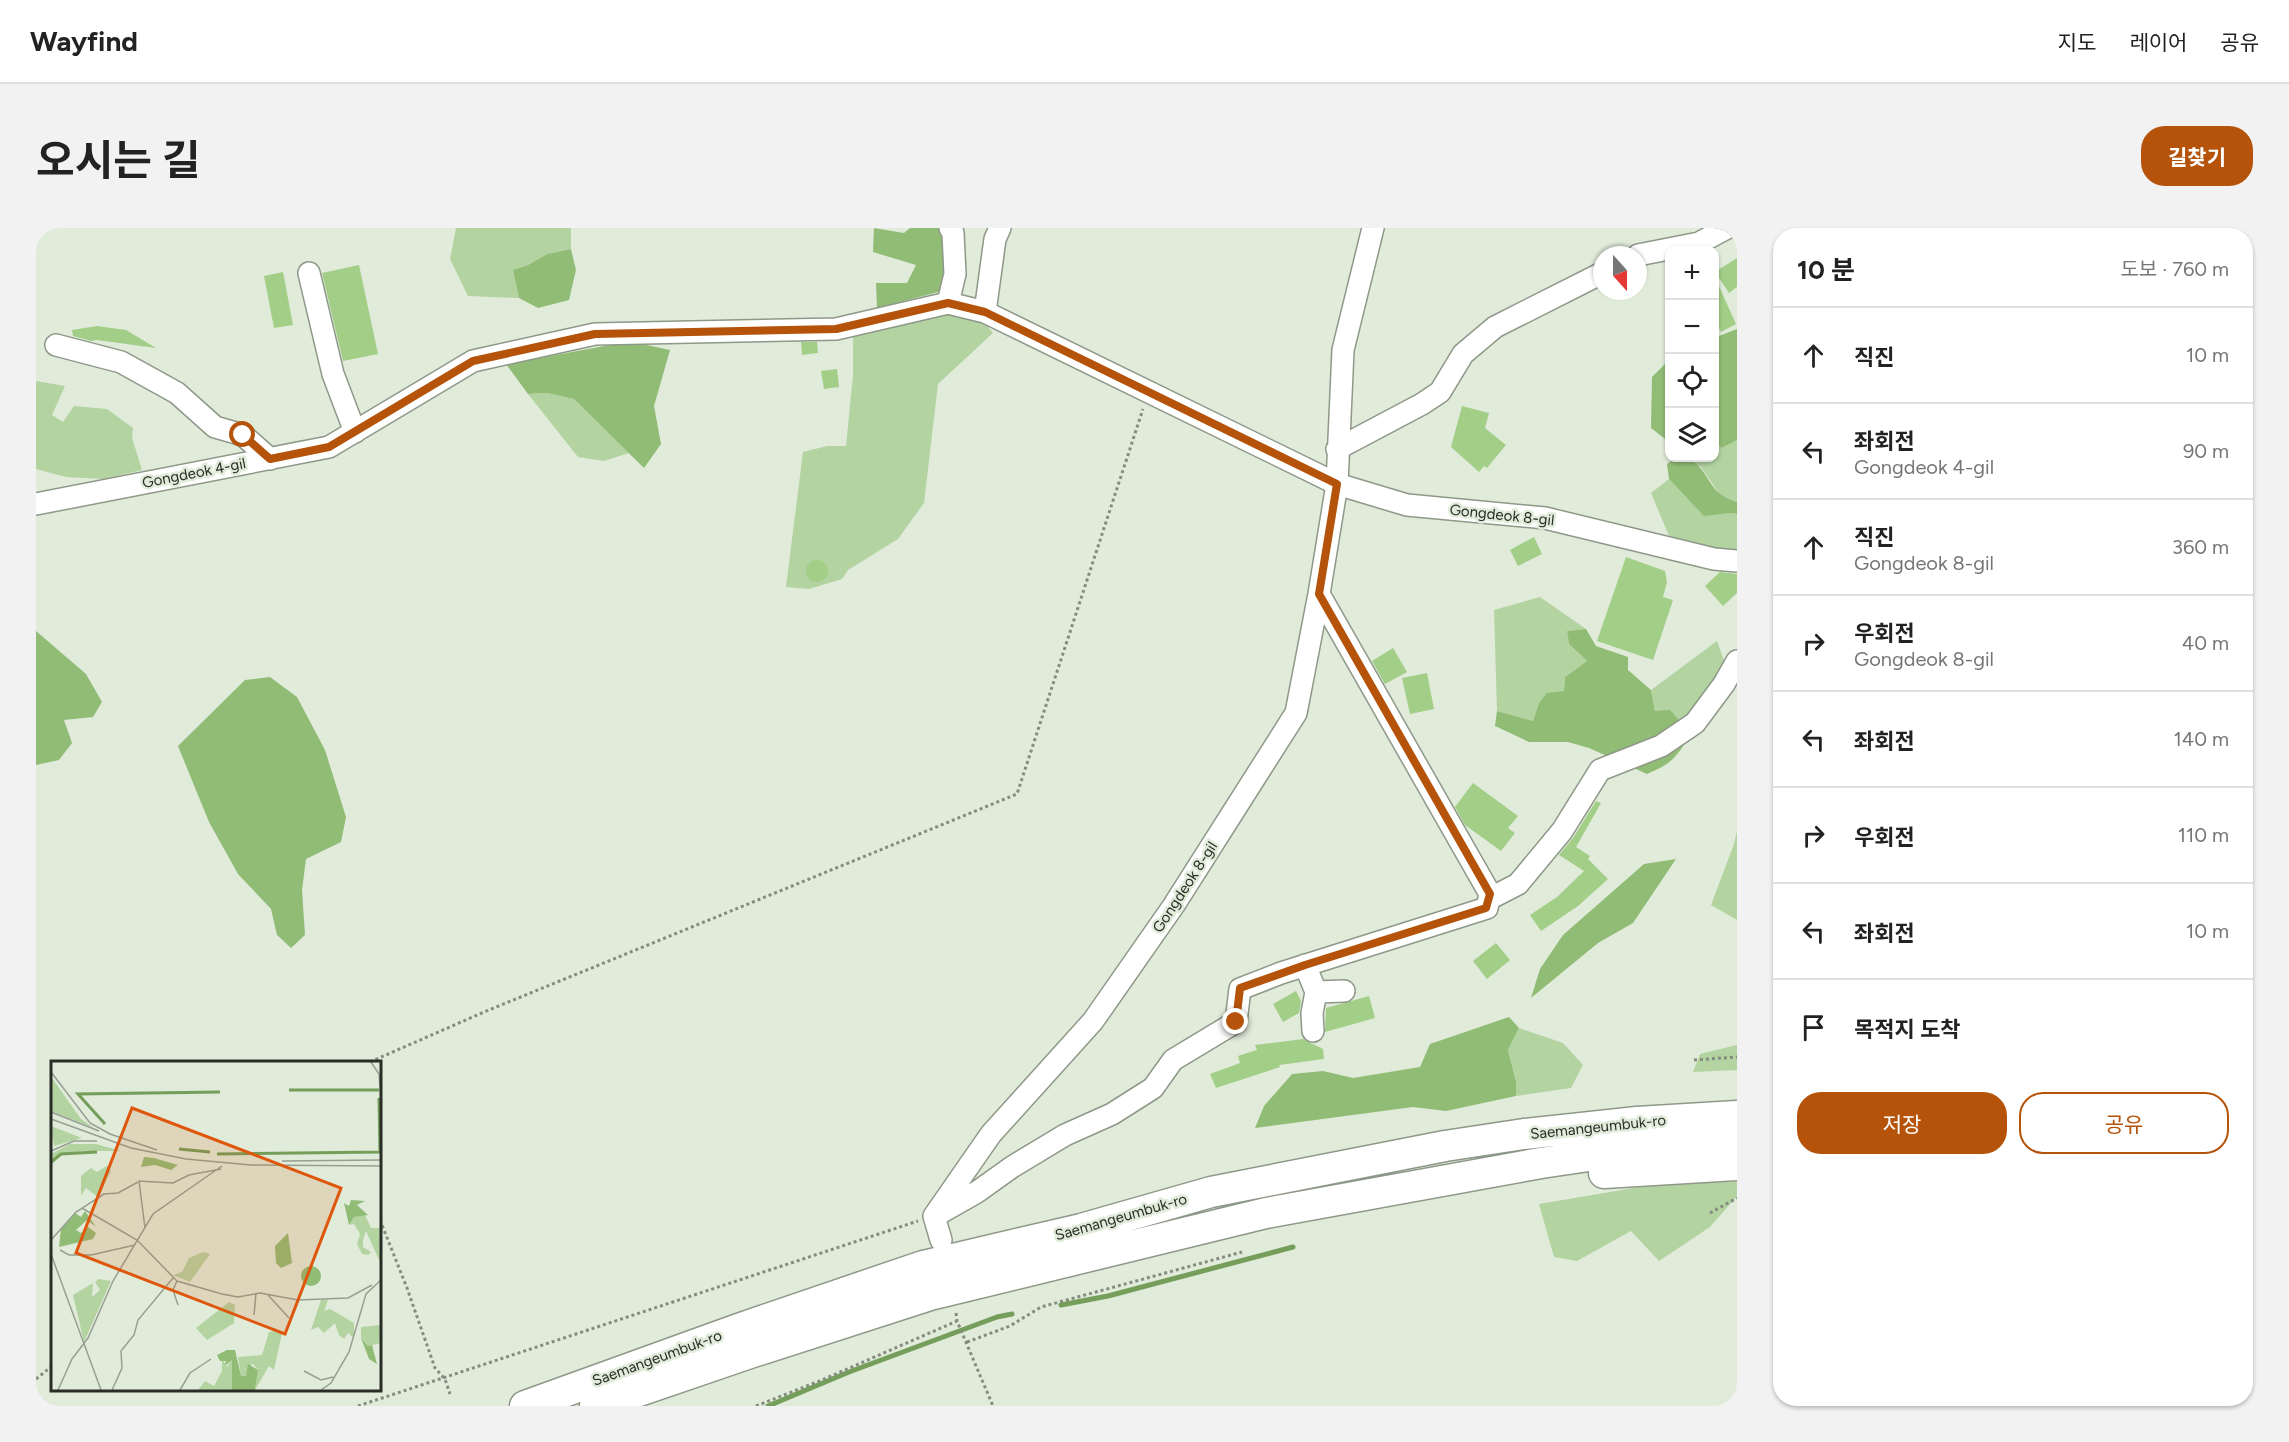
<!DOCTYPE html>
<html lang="ko">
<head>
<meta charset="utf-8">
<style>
	:root { --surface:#fff; --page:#f2f2f2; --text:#222; --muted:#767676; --line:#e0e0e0; --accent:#b45309 }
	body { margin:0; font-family:Figtree,"Noto Sans KR",sans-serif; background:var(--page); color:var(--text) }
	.controls { position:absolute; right:18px; top:18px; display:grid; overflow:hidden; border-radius:12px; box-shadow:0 2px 4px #0004 }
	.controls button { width:54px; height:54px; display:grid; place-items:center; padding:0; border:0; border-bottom:2px solid var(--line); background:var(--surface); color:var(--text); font:30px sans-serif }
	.compass { position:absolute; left:1557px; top:18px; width:54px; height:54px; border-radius:50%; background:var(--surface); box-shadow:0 2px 4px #0004; rotate:159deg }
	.stop { position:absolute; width:18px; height:18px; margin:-14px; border:4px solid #b45309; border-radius:50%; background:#fff }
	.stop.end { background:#b45309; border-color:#fff; box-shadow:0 2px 6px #0008 }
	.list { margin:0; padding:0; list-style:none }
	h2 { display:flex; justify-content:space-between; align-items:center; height:78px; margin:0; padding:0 24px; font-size:26px }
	h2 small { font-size:20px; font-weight:400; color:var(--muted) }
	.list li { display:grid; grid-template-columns:39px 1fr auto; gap:18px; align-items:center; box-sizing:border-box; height:96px; padding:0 24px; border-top:2px solid var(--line) }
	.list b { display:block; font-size:22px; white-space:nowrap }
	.list p { margin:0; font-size:20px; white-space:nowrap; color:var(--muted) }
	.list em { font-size:20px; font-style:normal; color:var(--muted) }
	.actions { display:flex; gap:12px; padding:18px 24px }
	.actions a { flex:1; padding:14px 0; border:2px solid var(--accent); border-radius:24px; text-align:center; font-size:21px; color:var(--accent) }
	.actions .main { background:var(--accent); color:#fff }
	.icon { flex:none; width:33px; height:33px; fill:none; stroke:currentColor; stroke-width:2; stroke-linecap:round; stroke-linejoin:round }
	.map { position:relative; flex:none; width:1701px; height:1178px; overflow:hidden; border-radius:24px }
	header { display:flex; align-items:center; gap:36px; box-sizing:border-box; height:84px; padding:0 30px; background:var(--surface); border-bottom:2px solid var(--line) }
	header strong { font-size:28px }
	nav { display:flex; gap:33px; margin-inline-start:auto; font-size:21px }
	.intro { display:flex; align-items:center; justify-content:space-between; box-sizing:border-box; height:144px; padding:0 36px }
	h1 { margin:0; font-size:42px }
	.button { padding:15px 27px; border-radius:24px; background:var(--accent); color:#fff; font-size:21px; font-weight:700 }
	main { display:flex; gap:36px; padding:0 36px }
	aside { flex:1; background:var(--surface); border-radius:24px; box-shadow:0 2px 4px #0004 }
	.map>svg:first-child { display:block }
	.green { fill:#b3d3a1 }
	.forest { fill:#91bc76 }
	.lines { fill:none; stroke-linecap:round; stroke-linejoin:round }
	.stream { stroke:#749e5a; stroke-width:5 }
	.building { fill:#a2ce87 }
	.minor-casing { stroke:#8e9888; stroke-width:24 }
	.highway-casing { stroke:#8e9888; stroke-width:33 }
	.path { stroke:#848c80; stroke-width:3; stroke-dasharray:3 3; stroke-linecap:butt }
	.minor { stroke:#fff; stroke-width:21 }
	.highway { stroke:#fff; stroke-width:30 }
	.route { stroke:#b45309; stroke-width:8 }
	.labels { text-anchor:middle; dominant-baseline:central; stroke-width:5; stroke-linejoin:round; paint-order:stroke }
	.street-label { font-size:15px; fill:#292d26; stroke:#e0ebda }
	.inset-river { fill:none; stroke:#749e5a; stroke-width:3 }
	.inset-road { fill:none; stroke:#979f92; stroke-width:1.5 }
	.view { fill:#de570d; fill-opacity:0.15; stroke:#de570d; stroke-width:3 }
	.inset-edge { fill:none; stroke:#292d26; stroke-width:3 }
</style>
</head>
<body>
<header>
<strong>Wayfind</strong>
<nav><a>지도</a><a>레이어</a><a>공유</a></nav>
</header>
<div class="intro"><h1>오시는 길</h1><a class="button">길찾기</a></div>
<main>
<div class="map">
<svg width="1701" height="1178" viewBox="0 0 1701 1178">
	<rect width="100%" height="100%" fill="#e0ebda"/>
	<!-- green -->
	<path class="green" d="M420 0H535V21L511 26 492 37 477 42 483 70 432 68 414 31Z
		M909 85 943 88 957 105 902 156 888 275 862 311 812 342 806 351 773 361 750 359 767 224 791 218H810L817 147V104Z
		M0 153 29 158 16 187 27 194 38 178 71 181 97 200 96 210 106 242 68 251 30 249 0 241Z
		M511 165 538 171 593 225 568 233 542 229 492 166Z
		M1701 212V274L1684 267 1665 239 1649 230H1678L1679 215 1686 220Z
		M1633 251 1668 287 1695 285 1701 286V326L1665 320 1633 308 1615 265Z
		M1504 369 1550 401 1531 403 1533 416 1551 433 1529 449 1528 463 1503 475 1497 493 1461 483 1458 382Z
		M1681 413 1691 441 1645 498 1619 483 1615 462Z
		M1701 603V692L1675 677 1698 616Z
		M1483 800 1527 815 1547 837 1535 860 1480 868V852L1472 822Z
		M1701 817V842L1657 844 1664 826Z
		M1701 954V968L1674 999 1623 1033 1595 1003 1541 1033 1518 1029 1503 976 1627 955Z"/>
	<!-- forest -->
	<path class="forest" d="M838 0 868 5 874 0H904C914 20 911 42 906 63L841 80 840 55H871L880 37 837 24Z
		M535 21 540 42 533 72 502 80 483 70 477 42 492 37 511 26Z
		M1701 101V212L1686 220 1679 215V104L1683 108Z
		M574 117H611L634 122 618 178 625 216 608 240 538 171 511 165 492 166 470 136Z
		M1632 133H1633V214L1615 200 1616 149Z
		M1640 230C1668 230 1667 250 1683 265 1687 269 1696 272 1701 274V286L1695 285 1668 288 1633 251 1631 236Z
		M1550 401 1560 418 1592 429V442L1615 462 1619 483 1634 482 1642 491 1652 511C1638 532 1634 536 1611 546L1553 520 1532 514H1493L1459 498 1461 483 1497 493 1503 475 1511 465 1528 463 1529 449 1551 433 1533 416 1531 403Z
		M0 403 50 446 66 474 57 489 28 492 36 515 23 532 0 537Z
		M234 449 261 469 289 522 310 589 305 614 270 631 266 662 269 707 255 720 241 707 235 681 202 646 173 594 142 518 209 452Z
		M1640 631 1597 695 1562 715 1495 770 1504 741 1527 707 1608 636Z
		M1473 789 1483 800 1472 822 1480 853V868L1410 883 1377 879 1219 900 1228 878 1256 846 1287 843 1317 850 1384 839 1394 816Z"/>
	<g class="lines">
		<!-- stream -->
		<path class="stream" d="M1025 1077 1072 1068 1257 1019
			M732 1178 813 1144 961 1089 976 1086"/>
	</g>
	<!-- building -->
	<path class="building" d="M1701 30V59L1693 65 1679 44Z
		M323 37 342 126 307 133 286 45Z
		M247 44 257 97 238 100 228 48Z
		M1678 47 1700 96 1685 104 1678 90Z
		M61 98 90 102 120 120 61 112 55 113 37 108 36 102Z
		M765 114H781L782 125 766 127Z
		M801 141 803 159 788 161 785 143Z
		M1426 178 1453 185 1449 200 1470 217 1451 240 1448 238 1443 244 1415 219Z
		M1498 309 1506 326 1482 338 1474 322Z
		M1590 329 1629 343 1631 354 1627 369 1637 372 1617 432 1561 413Z
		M770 343a11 11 0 1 1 22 0a11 11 0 1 1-22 0Z
		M1684 344 1701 346V365L1687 378 1669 358Z
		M1357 420 1371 444 1349 456 1336 433Z
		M1391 445 1398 481 1374 486 1366 450Z
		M1437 555 1482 588 1472 600 1479 605 1465 623 1429 597 1419 579Z
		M1560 573 1565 575 1540 619 1554 628 1552 631 1572 651 1542 678 1505 703 1494 687 1521 669 1548 643 1523 627 1537 610Z
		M1460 715 1474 732 1451 751 1437 733Z
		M1260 763 1265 773 1263 785 1247 794 1237 776Z
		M1333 768 1339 790 1289 804 1290 780Z
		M1267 811 1287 821 1288 831 1243 837 1244 839 1180 860 1174 846 1204 835 1202 828 1221 822 1219 817Z"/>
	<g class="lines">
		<defs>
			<path id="minor" d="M1602 27 1663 15 1691 0
				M273 45 297 146 319 204
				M912 75 919 46 917 5 914 0
				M949 84 959 11 964 0
				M20 117 85 134 141 165 179 199 207 207 234 231
				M1301 221 1386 176 1404 164 1427 126 1459 99 1566 45
				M0 276 293 219 437 133 559 106 800 101 912 75 949 84 1301 256 1371 277 1509 290 1678 331 1701 333
				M1453 671 1482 656 1526 603 1564 542 1625 518 1659 495 1688 456 1701 433
				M1269 737 1280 764 1308 763
				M1277 803 1276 785 1280 764
				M904 985 941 964 976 939 1029 907 1076 886 1117 860 1137 832 1200 794 1204 761 1245 745 1451 680 1454 666 1283 366
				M905 1012 898 988 955 906 1057 793 1138 677 1260 485 1283 366 1301 256 1307 122 1337 0"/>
			<path id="highway" d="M1568 945 1701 937
				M489 1178 705 1100 887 1038 1045 1001 1175 964 1409 918 1488 906 1601 894 1701 888
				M559 1178 714 1125 894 1067 1230 985 1505 935 1580 924 1701 912"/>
		</defs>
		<!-- minor casing -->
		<use href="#minor" class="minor-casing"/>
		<!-- highway casing -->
		<use href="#highway" class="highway-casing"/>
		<!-- path -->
		<path class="path" d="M1658 832 1701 829
			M334 834 448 784 981 566 1107 181
			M1674 985 1701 970
			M344 992 371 1060 399 1140 409 1151 414 1166
			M920 1085 921 1093 957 1178
			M931 1114 974 1098 1005 1079 1206 1024
			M0 1151 16 1138
			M322 1178 882 993
			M720 1178 786 1152 921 1093"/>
		<!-- minor -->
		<use href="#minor" class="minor"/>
		<!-- highway -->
		<use href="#highway" class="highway"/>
	</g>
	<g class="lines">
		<!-- route -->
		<path class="route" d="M207 207 234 231 293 219 437 133 559 106 800 101 912 75 949 84 1301 256 1283 366 1454 666 1450 680 1269 737 1204 760 1200 794"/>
	</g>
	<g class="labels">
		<!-- street labels -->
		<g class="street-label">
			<text transform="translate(158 245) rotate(-11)">Gongdeok 4-gil</text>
			<text transform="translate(1466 287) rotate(6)">Gongdeok 8-gil</text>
			<text transform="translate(1149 659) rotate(-57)">Gongdeok 8-gil</text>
			<text transform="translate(1562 899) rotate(-6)">Saemangeumbuk-ro</text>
			<text transform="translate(1085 989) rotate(-16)">Saemangeumbuk-ro</text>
			<text transform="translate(621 1130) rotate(-20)">Saemangeumbuk-ro</text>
		</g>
	</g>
	<!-- overview -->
	<g transform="translate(15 833)">
		<rect width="330" height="330" fill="#e0ebda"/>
		<path d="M1 17 30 58 43 67 0 50ZM0 66V65L31 77 3 85ZM19 83H45L70 90H31L11 94 0 104V93ZM56 105 60 110 47 136 35 127 30 135V115L40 107 46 111ZM314 154 320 167H330L329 201 315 170 312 179V186L320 191 317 194 311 193 306 183 309 173 303 163 298 164 303 156ZM152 191 159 193 139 221 122 214 131 211 138 197ZM48 218 60 220 33 281 22 234 42 222 41 236 49 229 44 221ZM270 239H277L273 250 279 248 303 262V277L297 272 293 278 288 274 284 262 273 272 267 266 260 269ZM178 241 184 244 183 262 156 279 145 267ZM330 264V282L317 285 310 277V266ZM223 270 231 272 223 309 218 305 204 329 207 309 201 302 196 316H190L187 296 211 294 218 271ZM171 297 176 306 181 298V329H147L154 320 163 325 171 310Z" fill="#b3d3a1"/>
		<path d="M93 96 103 97 127 104 120 109 104 104 90 106ZM300 139 314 140 306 144 317 154 303 156 298 164 293 142 298 145ZM34 150 45 166 36 159 25 169 30 172 37 166 45 172 42 178 8 186 10 168 24 152 30 156ZM237 172 241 202 230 207 225 202 224 185ZM250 215a10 10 0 1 1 20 0a10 10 0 1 1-20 0ZM310 277 317 285 321 284 326 303 318 298ZM176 289H184L190 315H195L197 303 207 309 204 329H181V299L174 305 175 300H169L166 294Z" fill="#91bc76"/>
		<path class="inset-river" d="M238 29H328M54 63 27 33 169 31M128 88 159 91M166 93 329 91 328 37M0 101 10 93 46 91"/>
		<path class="inset-road" d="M320 1 328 13 330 38M0 11 39 62 59 73 106 89M0 51 48 70M0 58 80 87 135 98 200 104 330 105M0 90 23 80H46M231 100 330 99M31 147 86 179 126 220 171 233 187 236 209 232 247 239 297 237 321 224M94 167 88 120 122 122 138 114 170 108M0 179 25 151 53 133 67 132 87 121M9 189 18 194H40L84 184M0 193 50 329M126 220 122 229 127 244M217 234 238 257M203 254 205 232M253 310 270 319 282 316M7 329 21 298 37 277 62 220 102 153 171 105M61 329 71 307 70 290 83 274 87 259 122 217M129 329 139 312 160 298M270 329 280 322 298 291 315 233 330 219"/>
		<path class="view" d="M81 47 290 127 234 273 25 192Z"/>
		<rect width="330" height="330" class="inset-edge"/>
	</g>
</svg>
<div class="controls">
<button>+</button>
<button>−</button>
<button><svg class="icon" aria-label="locate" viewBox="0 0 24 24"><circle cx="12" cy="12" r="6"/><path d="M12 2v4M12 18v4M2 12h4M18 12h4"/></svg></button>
<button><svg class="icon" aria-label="layers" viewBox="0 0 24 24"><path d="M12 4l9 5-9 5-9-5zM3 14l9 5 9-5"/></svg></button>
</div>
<svg class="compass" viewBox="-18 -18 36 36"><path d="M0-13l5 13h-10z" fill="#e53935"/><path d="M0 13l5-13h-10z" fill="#767676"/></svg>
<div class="stop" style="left:207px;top:207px"></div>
<div class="stop end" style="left:1200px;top:794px"></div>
</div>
<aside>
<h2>10 분<small>도보 · 760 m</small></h2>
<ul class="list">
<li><svg class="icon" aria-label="ahead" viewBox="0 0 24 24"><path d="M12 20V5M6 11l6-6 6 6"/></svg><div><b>직진</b></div><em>10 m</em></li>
<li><svg class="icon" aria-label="left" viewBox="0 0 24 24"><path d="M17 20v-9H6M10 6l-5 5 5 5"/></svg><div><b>좌회전</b><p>Gongdeok 4-gil</p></div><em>90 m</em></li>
<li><svg class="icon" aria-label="ahead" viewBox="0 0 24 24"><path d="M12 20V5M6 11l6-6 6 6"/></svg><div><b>직진</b><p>Gongdeok 8-gil</p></div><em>360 m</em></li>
<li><svg class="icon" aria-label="right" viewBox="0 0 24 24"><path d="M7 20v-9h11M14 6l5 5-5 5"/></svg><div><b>우회전</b><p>Gongdeok 8-gil</p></div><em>40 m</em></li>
<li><svg class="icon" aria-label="left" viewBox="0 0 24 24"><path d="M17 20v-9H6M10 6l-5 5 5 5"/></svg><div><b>좌회전</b></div><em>140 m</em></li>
<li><svg class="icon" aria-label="right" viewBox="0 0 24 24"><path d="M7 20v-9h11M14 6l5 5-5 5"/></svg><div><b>우회전</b></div><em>110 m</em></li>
<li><svg class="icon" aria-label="left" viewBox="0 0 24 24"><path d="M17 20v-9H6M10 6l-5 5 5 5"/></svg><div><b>좌회전</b></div><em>10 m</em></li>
<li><svg class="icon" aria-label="arrive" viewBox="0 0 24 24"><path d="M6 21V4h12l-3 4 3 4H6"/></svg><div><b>목적지 도착</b></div></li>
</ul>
<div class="actions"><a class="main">저장</a><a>공유</a></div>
</aside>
</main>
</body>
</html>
